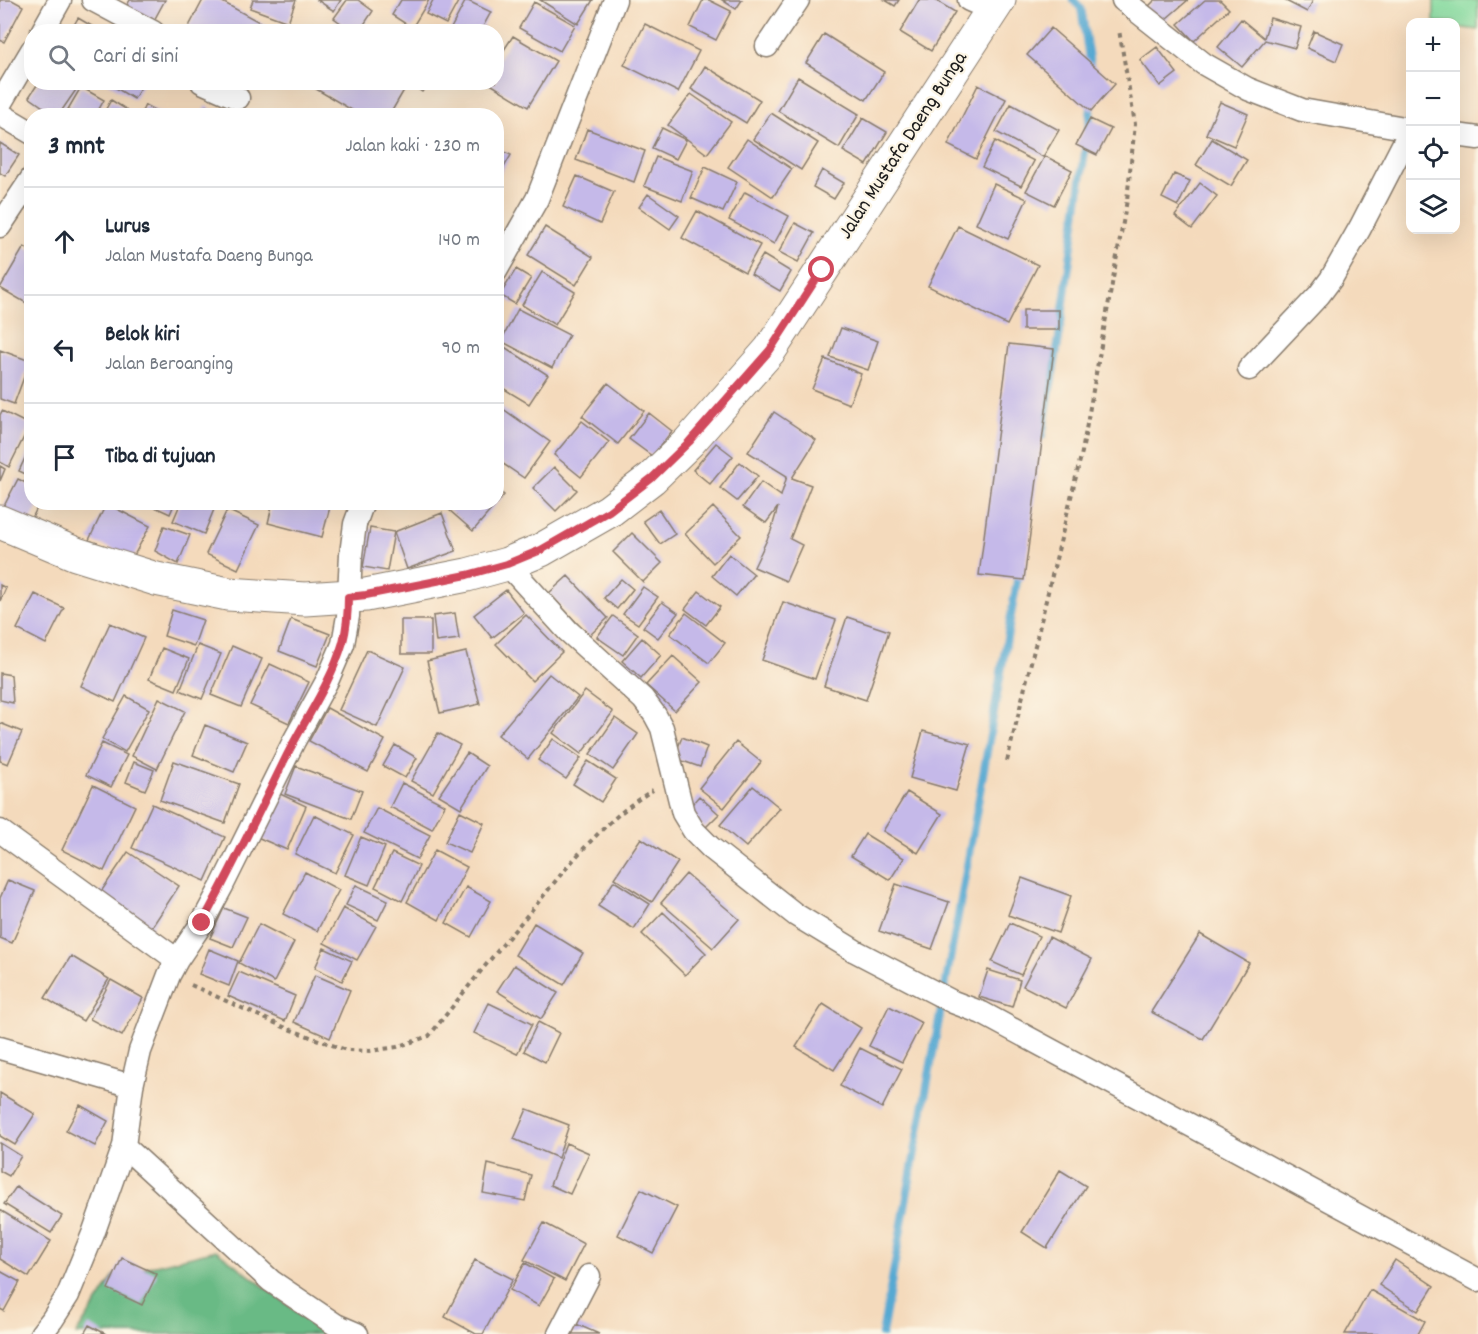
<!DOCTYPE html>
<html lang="id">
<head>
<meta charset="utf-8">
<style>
	:root { --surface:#fff; --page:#f6f6f7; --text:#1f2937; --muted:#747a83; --line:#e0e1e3 }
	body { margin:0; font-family:Dekko,sans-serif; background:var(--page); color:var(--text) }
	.controls { position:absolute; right:18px; top:18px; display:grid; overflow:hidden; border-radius:12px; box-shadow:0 6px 24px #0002 }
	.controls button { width:54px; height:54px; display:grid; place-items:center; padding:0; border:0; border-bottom:2px solid var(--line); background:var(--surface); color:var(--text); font:30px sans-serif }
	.stop { position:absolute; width:18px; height:18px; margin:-14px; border:4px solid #d1495b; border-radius:50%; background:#fff }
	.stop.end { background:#d1495b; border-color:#fff; box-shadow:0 2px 6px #0008 }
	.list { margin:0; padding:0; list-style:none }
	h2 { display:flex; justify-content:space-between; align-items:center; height:78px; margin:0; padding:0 24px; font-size:26px }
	h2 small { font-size:20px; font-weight:400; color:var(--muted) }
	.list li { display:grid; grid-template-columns:39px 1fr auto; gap:18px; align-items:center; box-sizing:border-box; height:108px; padding:0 24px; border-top:2px solid var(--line) }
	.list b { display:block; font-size:22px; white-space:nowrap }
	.list p { margin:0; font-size:20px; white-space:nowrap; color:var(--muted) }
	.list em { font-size:20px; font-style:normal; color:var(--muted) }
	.icon { flex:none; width:33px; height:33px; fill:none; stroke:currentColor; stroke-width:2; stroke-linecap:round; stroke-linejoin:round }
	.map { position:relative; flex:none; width:1478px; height:1334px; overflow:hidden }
	.search { position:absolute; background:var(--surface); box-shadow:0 6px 24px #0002; left:24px; top:24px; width:480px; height:66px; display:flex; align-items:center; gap:15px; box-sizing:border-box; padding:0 21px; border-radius:24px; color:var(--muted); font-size:22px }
	.panel { position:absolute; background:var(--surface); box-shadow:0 6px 24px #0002; left:24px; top:108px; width:480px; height:402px; border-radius:24px }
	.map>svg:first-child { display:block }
	.green { fill:#82da9e; stroke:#4f7b5d; stroke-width:1.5 }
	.forest { fill:#69ba85; stroke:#426b50; stroke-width:1.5 }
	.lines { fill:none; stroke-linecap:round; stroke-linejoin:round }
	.stream { stroke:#57a9d2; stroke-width:8 }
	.building { fill:#c5b9e9 }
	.minor-casing { stroke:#887b6c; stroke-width:25 }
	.primary-casing { stroke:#887b6c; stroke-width:35 }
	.path { stroke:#887b6c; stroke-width:4; stroke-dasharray:4.5 4.5; stroke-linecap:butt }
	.minor { stroke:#fff; stroke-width:22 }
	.primary { stroke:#fff; stroke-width:33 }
	.route { stroke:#d1495b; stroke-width:8 }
	.labels { text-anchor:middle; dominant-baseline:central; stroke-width:4.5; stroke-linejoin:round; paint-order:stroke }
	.street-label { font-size:21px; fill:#1c1c1c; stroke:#fcf5e5 }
</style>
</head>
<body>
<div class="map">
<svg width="1478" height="1334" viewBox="0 0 1478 1334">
	<rect width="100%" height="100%" fill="#fcf5e5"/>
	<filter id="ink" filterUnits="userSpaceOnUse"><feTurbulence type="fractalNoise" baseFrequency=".0167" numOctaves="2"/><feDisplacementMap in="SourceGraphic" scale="12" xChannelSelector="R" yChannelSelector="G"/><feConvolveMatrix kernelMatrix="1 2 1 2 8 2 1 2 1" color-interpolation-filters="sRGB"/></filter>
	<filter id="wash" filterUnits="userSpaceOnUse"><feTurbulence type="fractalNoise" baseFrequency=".008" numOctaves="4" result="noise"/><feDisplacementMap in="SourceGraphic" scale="24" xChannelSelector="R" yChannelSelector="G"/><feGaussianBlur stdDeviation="1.35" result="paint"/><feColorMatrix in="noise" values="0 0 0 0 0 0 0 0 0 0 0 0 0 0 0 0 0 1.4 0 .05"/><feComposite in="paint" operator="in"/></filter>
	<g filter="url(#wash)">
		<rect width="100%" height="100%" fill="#f4dabc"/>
		<!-- green -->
		<path class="green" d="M1434 0H1478V30L1456 27V22H1434Z"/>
		<!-- forest -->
		<path class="forest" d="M216 1250 326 1334H76L115 1275Z"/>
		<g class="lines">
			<!-- stream -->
			<path class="stream" d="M1073 0 1081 8 1091 71
				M1042 436 1059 338 1092 101
				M882 1334 965 877 1019 570"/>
		</g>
		<g id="blocks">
			<!-- building -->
			<path class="building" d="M0 0H12L23 6 4 42 0 40Z
				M130 0H165L152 24 125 9Z
				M203 0H219L272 29 271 32H186Z
				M253 0H296L288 22 250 8Z
				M317 0H341L334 11Z
				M347 0H358L373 11 359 32H353L334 18Z
				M401 0H429L412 28 392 15Z
				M433 0H459L446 24 426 14Z
				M466 0 491 12 480 32H449Z
				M540 0H593L578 24Z
				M703 0H709L731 11 716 40 690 27Z
				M722 0H742L736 9Z
				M885 0H899L895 6Z
				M919 0H935L955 12 931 51 900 32Z
				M1155 0H1188L1160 24 1146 9Z
				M1205 0H1220L1229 9 1194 41 1178 24Z
				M1284 0H1313L1307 12Z
				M534 2 575 25 560 51 519 28Z
				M78 18 102 32H70Z
				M1270 18 1301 27 1295 48 1265 40 1242 67 1218 47 1241 19 1264 38Z
				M645 24 699 51 678 92 624 65Z
				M1051 28 1115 84 1091 111 1027 55Z
				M1314 31 1343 44 1336 61 1307 48Z
				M824 34 884 72 866 100 806 63Z
				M513 36 556 61 528 107 487 82H496V62Z
				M1157 47 1177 73 1160 86 1140 60Z
				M705 66 760 100 746 123 691 89Z
				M798 77 859 114 839 148 778 111Z
				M39 82H77L80 84 58 116H56L29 97Z
				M106 82H144L134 99Z
				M320 82H402L407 85 389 116H362L316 89Z
				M408 82H429L422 92Z
				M978 85 1006 99 976 159 948 145Z
				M81 87 104 100 95 116H64Z
				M691 94 731 122 707 154 668 125Z
				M111 100 137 116H102Z
				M1220 102 1248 114 1234 146 1206 134Z
				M1011 104 1059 130 1043 157 996 132Z
				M145 105 165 116H140Z
				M206 106 222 116H200Z
				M771 113 818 143 801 170 753 139Z
				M863 118 887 132 867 165 843 151Z
				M1090 119 1111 129 1097 155 1076 145Z
				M662 128 686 140 676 159 652 148Z
				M587 129 645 151 634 182 576 160Z
				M747 139 792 169 773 197 728 167Z
				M1212 139 1247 160 1231 186 1196 165Z
				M995 141 1034 161 1021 186 982 167Z
				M0 143 19 155 5 176 0 173Z
				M496 148 511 155 496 181Z
				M1045 156 1072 170 1054 205 1026 191Z
				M656 157 693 171 682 201 644 186Z
				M705 167 737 182 723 212 691 198Z
				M822 170 844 183 834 199 813 187Z
				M1174 174 1190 181 1178 206 1162 198Z
				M577 176 614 192 600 224 563 207Z
				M1200 183 1217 196 1192 229 1175 216Z
				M994 184 1027 199 1008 239 976 224Z
				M745 192 789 216 774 244 729 220Z
				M648 194 679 216 670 229 639 207Z
				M697 211 760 245 745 272 682 238Z
				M795 223 814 233 798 262 779 252Z
				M958 226 1038 265 1007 325 928 286Z
				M545 227 593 257 576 285 528 255Z
				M24 247 32 251V298L28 304 0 288Z
				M763 255 791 272 780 291 751 274Z
				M516 269 531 278 515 304 500 295Z
				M542 272 575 292 555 325 522 305Z
				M518 309 569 335 552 368 501 341Z
				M1023 310H1059V330H1023Z
				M841 328 878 341 868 370 830 357Z
				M1009 344 1054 349 1024 580 979 575Z
				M503 346 548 375 529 404 496 384V356Z
				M0 350 30 361 14 404 0 399Z
				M825 359 861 374 849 404 812 389Z
				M608 383 644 411 618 444 582 416Z
				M496 404 550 442 524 478 496 459Z
				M2 411 30 425 9 467 0 462V415Z
				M774 412 816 440 792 478 811 485 790 539 802 545 786 581 754 567 771 531 778 507 766 523 743 507 761 482 781 496 787 476 748 452Z
				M649 413 672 431 652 456 629 439Z
				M582 421 609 442 581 477 554 455Z
				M32 443V477L19 471Z
				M716 443 733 456 710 484 693 470Z
				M740 462 758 476 737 501 720 488Z
				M0 466 5 469 0 481Z
				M554 467 577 490 556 511 533 488Z
				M18 479 32 486V502H40L30 522 3 508Z
				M496 488 504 495 473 531 440 502H496Z
				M107 502H112L111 506 150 526 133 557 89 540Z
				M144 502H175L170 514Z
				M181 502H217L204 534 173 521Z
				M273 502H312L330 507 322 537 268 523Z
				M713 507 741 536 713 563 685 534Z
				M227 510 259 525 238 569 206 554Z
				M659 510 675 534 660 544 643 521Z
				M442 513 456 551 407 569 394 532Z
				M164 526 190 535 178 564 155 551Z
				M370 528 394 532 387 571 363 567Z
				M632 533 662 563 643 582 613 552Z
				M729 554 754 574 736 596 712 576Z
				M568 576 608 618 589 636 549 593Z
				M621 579 633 589 617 609 604 598Z
				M0 585 6 588 0 601Z
				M643 587 658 597 638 624 623 614Z
				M506 590 524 613 492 638 474 615Z
				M699 591 720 607 706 625 685 609Z
				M35 594 64 608 46 644 17 629Z
				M662 602 678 613 658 638 643 627Z
				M783 602 836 620 815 679 762 660Z
				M172 610 203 620 194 646 164 636Z
				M455 613 459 639 436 642 433 616Z
				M686 613 725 643 709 663 670 634Z
				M526 615 562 652 532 681 496 644Z
				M613 616 638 634 623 655 597 637Z
				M847 617 889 631 866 700 824 686Z
				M291 619 330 634 317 666 279 651Z
				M401 620H431V654H401Z
				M110 623 144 638 115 702 81 686Z
				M642 638 661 655 641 678 622 661Z
				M198 645 221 654 202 699 180 690Z
				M232 646 262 659 241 707 211 695Z
				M162 648 189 659 176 690 149 679Z
				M367 650 405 667 377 727 339 710Z
				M466 652 480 704 440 713 427 661Z
				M673 656 702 682 675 711 646 685Z
				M270 664 309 682 289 723 250 705Z
				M0 673 11 675 13 703 0 700Z
				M549 674 578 697 528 759 498 735Z
				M585 691 613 712 581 754 553 733Z
				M126 696 149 709 125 752 102 739Z
				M159 698 185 711 157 769 132 756Z
				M327 708 385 740 368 772 309 741Z
				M615 718 638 734 613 770 590 754Z
				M0 723 22 732 8 764 0 761Z
				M205 725 247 742 234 772 193 755Z
				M923 731 970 744 956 791 910 778Z
				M438 733 460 745 433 793 411 781Z
				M682 737 707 747 700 767 674 758Z
				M553 739 581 758 566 779 538 760Z
				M736 742 761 762 724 808 699 788Z
				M102 743 127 755 111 787 86 775Z
				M395 745 417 758 405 778 383 766Z
				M467 753 487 766 461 808 439 795Z
				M174 761 239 784 225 823 160 800Z
				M588 761 616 779 601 802 573 784Z
				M134 762 154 770 145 790 126 782Z
				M296 766 362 791 351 819 285 794Z
				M402 783 445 805 432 829 390 807Z
				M93 785 135 806 104 871 62 850Z
				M753 786 780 808 746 847 720 825Z
				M907 792 942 814 918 853 883 831Z
				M278 793 306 806 287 850 257 837Z
				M699 796 719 814 705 828 686 811Z
				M152 804 225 837 205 881 132 848Z
				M377 808 430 835 417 859 364 833Z
				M460 811 484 823 470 853 445 842Z
				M314 815 354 835 335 873 295 854Z
				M865 834 904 858 890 880 851 856Z
				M361 837 385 847 369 885 345 875Z
				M641 838 678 862 652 902 614 878Z
				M435 850 467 867 439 920 407 902Z
				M128 852 179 886 148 933 96 899Z
				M392 853 419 866 402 901 375 887Z
				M305 872 339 890 317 931 283 914Z
				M686 874 739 919 713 948 661 903Z
				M1022 878 1071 896 1058 933 1008 915Z
				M8 880 35 891 12 943 0 938V898Z
				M614 881 650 904 634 929 598 906Z
				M896 884 949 902 932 949 879 931Z
				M356 885 388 900 378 920 346 905Z
				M466 887 491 901 471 937 446 923Z
				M224 908 247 917 233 947 210 938Z
				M343 908 376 926 357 960 324 943Z
				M663 912 706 953 685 975 642 934Z
				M534 923 583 953 564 985 515 955Z
				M1010 923 1039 936 1021 975 992 962Z
				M259 924 294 942 274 982 239 963Z
				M1200 934 1249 963 1203 1039 1151 1012Z
				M1049 937 1092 959 1066 1008 1023 986Z
				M324 948 352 961 342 981 315 968Z
				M209 949 238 961 229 986 199 974Z
				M71 956 109 979 83 1021 45 998Z
				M514 965 558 993 541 1019 497 991Z
				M988 970 1020 980 1012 1007 979 997Z
				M239 972 295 996 285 1021 228 996Z
				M315 975 350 990 330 1038 294 1022Z
				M111 980 143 998 122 1036 90 1019Z
				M489 1003 532 1024 517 1054 474 1033Z
				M823 1004 861 1028 834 1070 796 1047Z
				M889 1006 922 1023 902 1062 869 1046Z
				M538 1022 559 1033 545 1062 524 1051Z
				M860 1048 902 1069 882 1108 840 1086Z
				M0 1093 35 1114 15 1145 0 1136Z
				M80 1105 108 1121 95 1146 66 1131Z
				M527 1109 569 1125 558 1158 514 1139Z
				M0 1143 21 1156 9 1176 0 1171Z
				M566 1143 589 1153 570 1194 550 1185Z
				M488 1164 531 1175 525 1201 483 1193Z
				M1060 1170 1086 1186 1047 1248 1022 1232Z
				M16 1187 62 1216 51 1233 4 1204Z
				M641 1189 677 1207 653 1253 618 1235Z
				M0 1210 51 1241 29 1277 0 1259Z
				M544 1223 584 1244 565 1281 524 1260Z
				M122 1258 157 1274 142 1305 108 1289Z
				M475 1260 513 1279 483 1334H476L445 1317Z
				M1395 1260 1434 1286 1418 1311 1379 1285Z
				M525 1263 554 1279 539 1306 510 1290Z
				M0 1271 20 1282 4 1311 0 1309Z
				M1370 1290 1425 1321 1418 1334H1345Z
				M576 1324 599 1334H572Z
				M89 1325 106 1334H84Z"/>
		</g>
	</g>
	<g filter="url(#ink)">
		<use href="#blocks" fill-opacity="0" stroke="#887b6c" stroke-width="1.5"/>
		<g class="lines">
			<defs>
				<path id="minor" d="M93 0 153 32
					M969 0 992 10
					M1123 0 1204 64 1248 89 1302 110 1410 129
					M42 32 60 0
					M767 46 798 0
					M202 82 238 98
					M0 104 32 50
					M0 114 32 133
					M1456 135 1478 138
					M0 226 32 178
					M496 271 537 199 615 0
					M1249 369 1319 295 1331 279 1360 228 1410 131
					M507 564 568 631 643 699 655 715 662 728 683 813 694 831 711 848 796 915 855 951 953 1002 982 1013 1478 1280
					M0 831 177 960
					M0 1048 132 1086
					M124 1146 271 1281 336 1325 357 1334
					M41 1334 52 1320 68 1295 93 1234 124 1146 132 1086 140 1051 169 975 177 960 202 923 222 886 294 741 328 679 343 644 348 616 351 554 355 524 363 502
					M559 1334 589 1276"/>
				<path id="primary" d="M0 522 76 554 156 579 228 594 305 599 366 595 467 575 507 564 541 550 609 511 652 478 689 442 770 350 999 0"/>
			</defs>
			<!-- minor casing -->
			<use href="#minor" class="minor-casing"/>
			<!-- primary casing -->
			<use href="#primary" class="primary-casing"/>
			<!-- path -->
			<path class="path" d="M1007 761 1082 452 1127 200 1135 124 1119 30
				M191 985 286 1028 346 1050 370 1051 397 1047 429 1036C464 992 499 948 536 905 570 863 606 818 653 790"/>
			<!-- minor -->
			<use href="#minor" class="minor"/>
			<!-- primary -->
			<use href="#primary" class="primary"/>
		</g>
	</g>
	<g class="lines" filter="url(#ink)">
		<!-- route -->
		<path class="route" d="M202 923C232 869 259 812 286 757 305 719 331 683 343 642 347 627 348 613 348 597L366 595 467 575 507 564 541 550 609 511 652 478 689 442 770 350 822 270"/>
	</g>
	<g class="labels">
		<!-- street labels -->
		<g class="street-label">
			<text transform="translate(904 146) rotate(-57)">Jalan Mustafa Daeng Bunga</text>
		</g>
	</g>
</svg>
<div class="controls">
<button>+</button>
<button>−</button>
<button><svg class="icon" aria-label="locate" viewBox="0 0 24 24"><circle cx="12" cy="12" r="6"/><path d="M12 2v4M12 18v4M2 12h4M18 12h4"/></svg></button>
<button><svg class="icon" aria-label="layers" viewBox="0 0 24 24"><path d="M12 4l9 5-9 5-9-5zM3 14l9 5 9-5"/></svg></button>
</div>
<div class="stop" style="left:822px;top:270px"></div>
<div class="stop end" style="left:202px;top:923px"></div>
<div class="search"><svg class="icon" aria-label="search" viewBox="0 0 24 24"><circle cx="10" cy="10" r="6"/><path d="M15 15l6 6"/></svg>Cari di sini</div>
<section class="panel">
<h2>3 mnt<small>Jalan kaki · 230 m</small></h2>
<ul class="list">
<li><svg class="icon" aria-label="ahead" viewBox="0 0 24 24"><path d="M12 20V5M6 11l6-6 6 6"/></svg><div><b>Lurus</b><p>Jalan Mustafa Daeng Bunga</p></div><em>140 m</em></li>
<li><svg class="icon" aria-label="left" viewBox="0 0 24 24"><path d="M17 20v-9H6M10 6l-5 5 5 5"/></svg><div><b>Belok kiri</b><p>Jalan Beroanging</p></div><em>90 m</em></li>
<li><svg class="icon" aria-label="arrive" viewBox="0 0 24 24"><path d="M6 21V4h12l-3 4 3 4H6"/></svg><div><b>Tiba di tujuan</b></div></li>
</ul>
</section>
</div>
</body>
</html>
